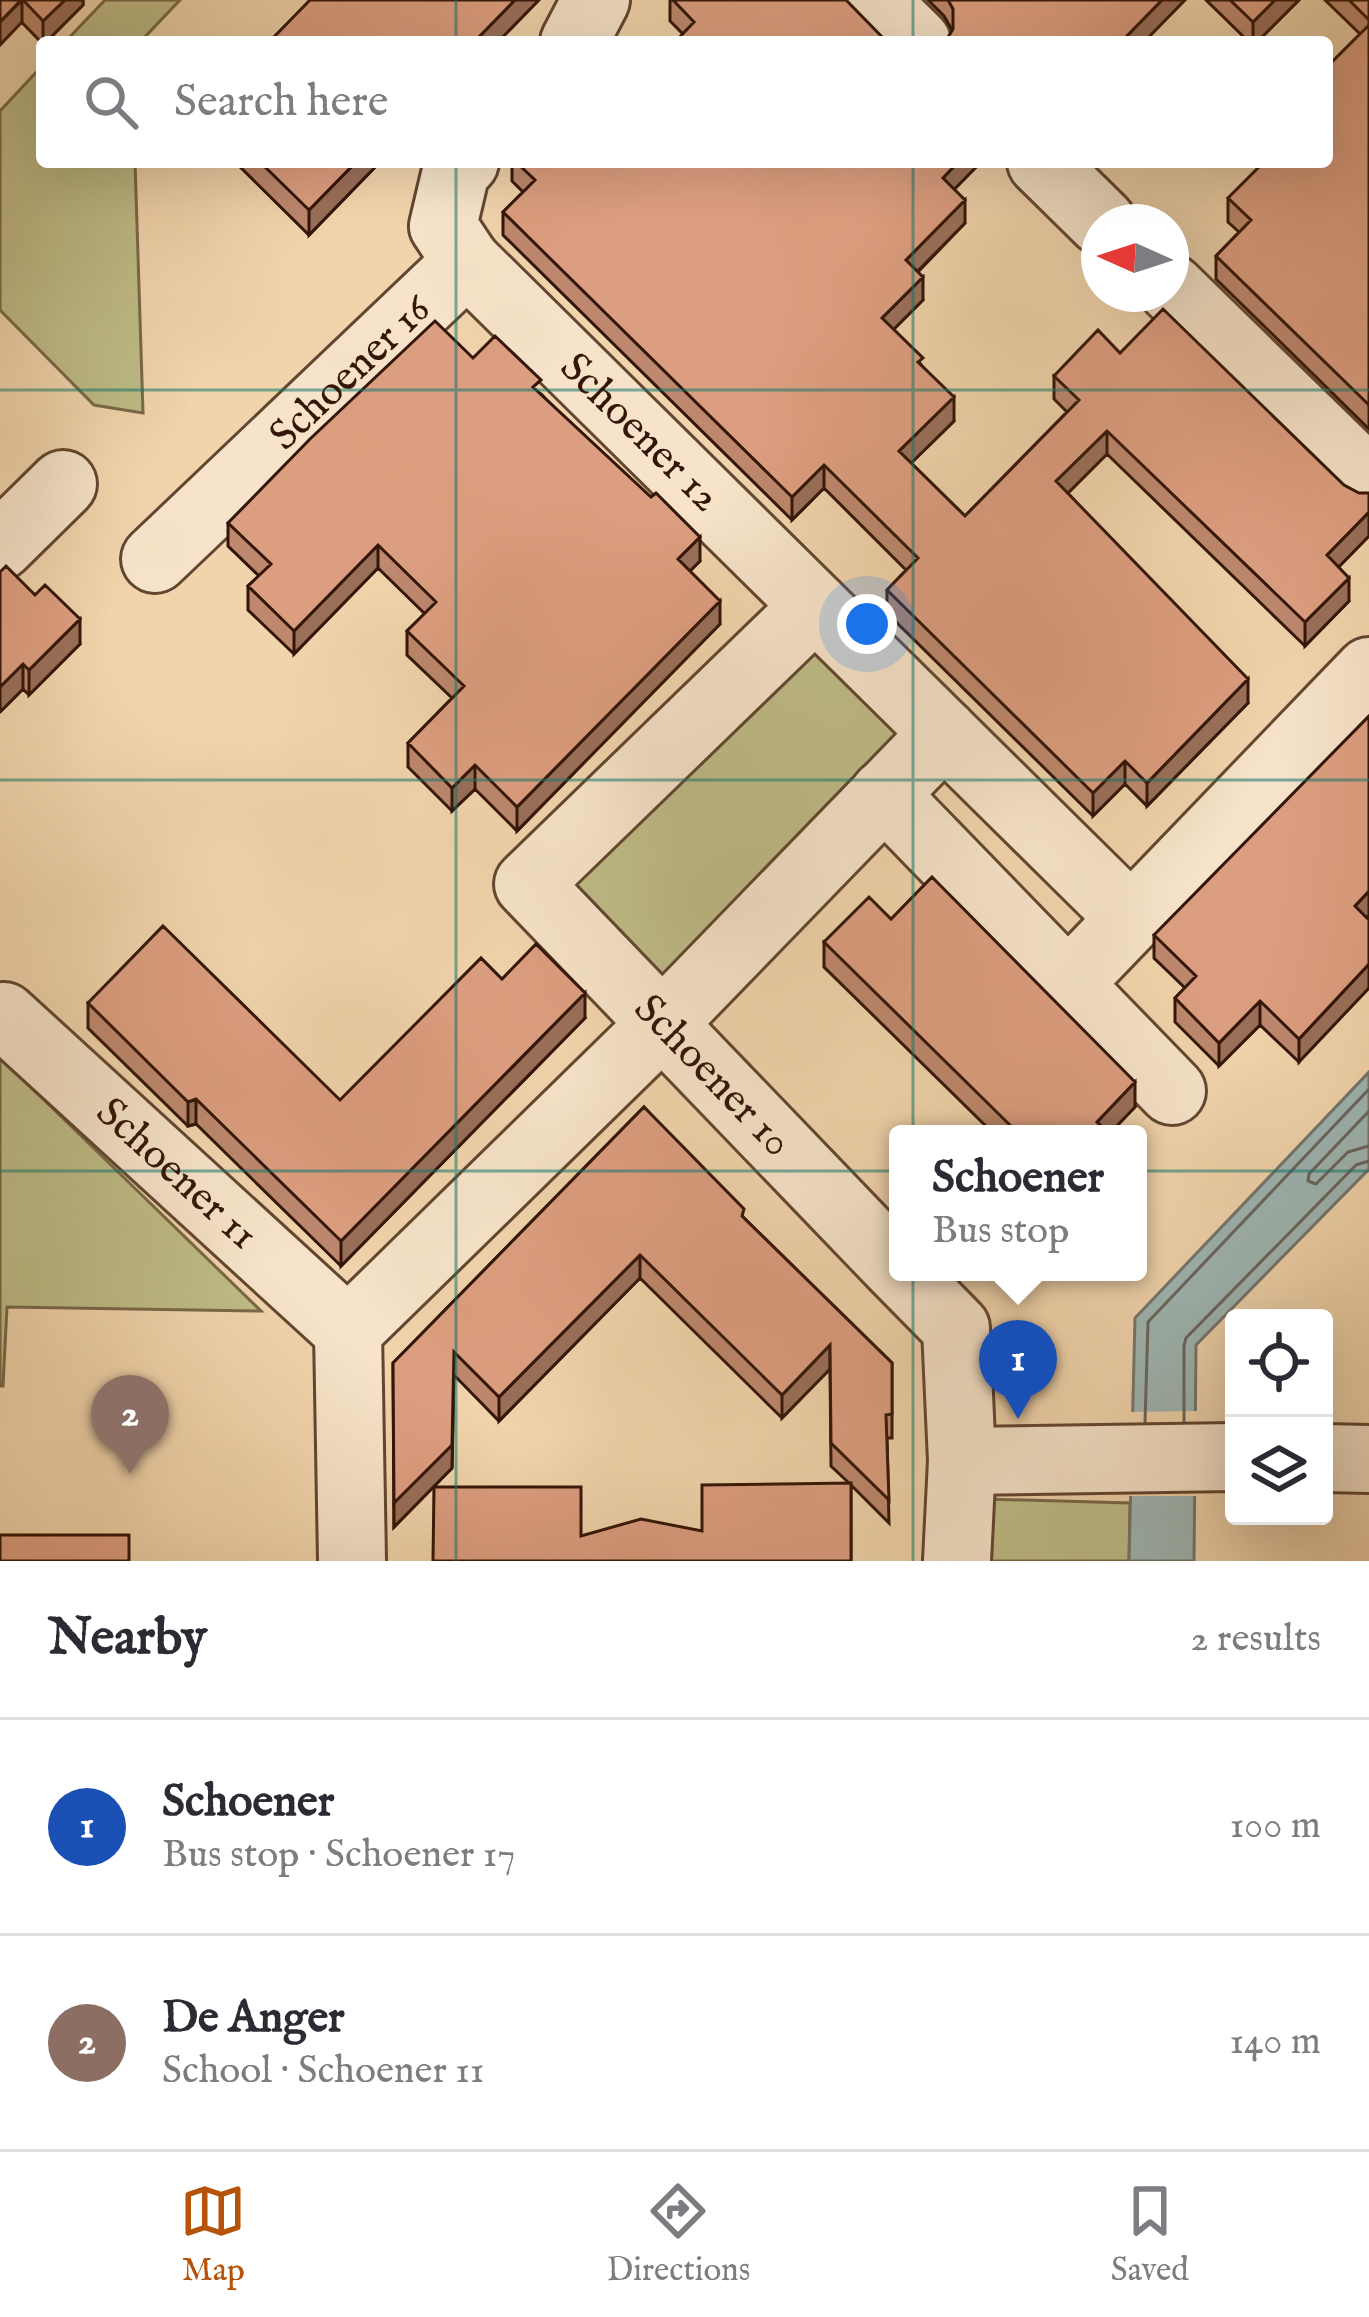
<!DOCTYPE html>
<html lang="en">
<head>
<meta charset="utf-8">
<style>
	:root { --surface:#fff; --page:#f2f2f3; --text:#2b2b33; --muted:#7c7c81; --line:#e1e1e2; --accent:#b45309 }
	body { margin:0; font-family:"IM FELL English",serif; background:var(--page); color:var(--text) }
	.controls { position:absolute; right:36px; bottom:36px; display:grid; overflow:hidden; border-radius:12px; box-shadow:0 12px 48px #0002 }
	.controls button { width:108px; height:108px; display:grid; place-items:center; padding:0; border:0; border-bottom:3px solid var(--line); background:var(--surface); color:var(--text); font:60px sans-serif }
	.compass { position:absolute; left:1081px; top:204px; width:108px; height:108px; border-radius:50%; background:var(--surface); box-shadow:0 12px 48px #0002; rotate:273deg }
	.you { position:absolute; left:867px; top:624px; width:42px; height:42px; margin:-30px; border:9px solid #fff; border-radius:50%; background:#1a73e8; box-shadow:0 0 0 18px #1a73e833 }
	.badge { display:grid; place-items:center; width:78px; height:78px; border-radius:50%; background:var(--accent); color:#fff; font-size:39px; font-weight:700 }
	.pin { position:absolute; translate:-50% -99px; filter:drop-shadow(0 3px 6px #0008) }
	.pin::after { content:''; position:absolute; top:63px; width:42px; height:36px; background:inherit; clip-path:polygon(0 0,100% 0,50% 100%) }
	.popup { position:absolute; left:889px; top:1125px; width:258px; height:156px; box-sizing:border-box; display:grid; place-content:center; border-radius:12px; background:var(--surface); filter:drop-shadow(0 3px 9px #0005); font-size:39px; white-space:nowrap; color:var(--muted) }
	.popup b { font-size:45px; color:var(--text) }
	.popup::after { content:''; position:absolute; left:50%; top:100%; margin-left:-24px; border:24px solid transparent; border-top-color:var(--surface) }
	.list { margin:0; padding:0; list-style:none }
	h2 { display:flex; justify-content:space-between; align-items:center; height:156px; margin:0; padding:0 48px; font-size:51px }
	h2 small { font-size:39px; font-weight:400; color:var(--muted) }
	.list li { display:grid; grid-template-columns:78px 1fr auto; gap:36px; align-items:center; box-sizing:border-box; height:216px; padding:0 48px; border-top:3px solid var(--line) }
	.list b { display:block; font-size:45px; white-space:nowrap }
	.list p { margin:0; font-size:39px; white-space:nowrap; color:var(--muted) }
	.list em { font-size:39px; font-style:normal; color:var(--muted) }
	.icon { flex:none; width:66px; height:66px; fill:none; stroke:currentColor; stroke-width:2; stroke-linecap:round; stroke-linejoin:round }
	.map { position:relative; flex:none; width:1369px; height:1561px; overflow:hidden }
	.search { position:absolute; background:var(--surface); box-shadow:0 12px 48px #0002; left:36px; right:36px; top:36px; height:132px; display:flex; align-items:center; gap:30px; box-sizing:border-box; padding:0 42px; border-radius:12px; color:var(--muted); font-size:45px }
	.sheet { height:588px; background:var(--surface) }
	nav { display:flex; justify-content:space-around; align-items:center; box-sizing:border-box; height:168px; border-top:3px solid var(--line); background:var(--surface); font-size:33px; color:var(--muted) }
	nav a { display:grid; justify-items:center; gap:6px }
	nav .on { color:var(--accent) }
	.map>svg:first-child { display:block }
	.green { fill:#bebc87; stroke:#796948; stroke-width:3 }
	.water { fill:#9eb6b3; stroke:#74766f; stroke-width:3 }
	.pier { fill:#f1d4ac }
	.lines { fill:none; stroke-linecap:round; stroke-linejoin:round }
	.shore { stroke:#69665e; stroke-width:3 }
	.minor-casing { stroke:#634631; stroke-width:72 }
	.minor { stroke:#f6e3c9; stroke-width:66 }
	.wall { fill:#bd886e; stroke:#341608; stroke-width:3 }
	.shaded-wall { fill:#9a6f5a; stroke:#341608; stroke-width:3 }
	.building { fill:#dc9e80; stroke:#341608; stroke-width:3 }
	.grid { fill:none; stroke:#0f766e; stroke-width:3; stroke-opacity:0.55 }
	.labels { text-anchor:middle; dominant-baseline:central; stroke-width:10; stroke-linejoin:round; paint-order:stroke }
	.street-label { font-size:42px; fill:#341608; stroke:#f6e3c9 }
</style>
</head>
<body>
<div class="map">
<svg width="1369" height="1561" viewBox="0 0 1369 1561">
	<rect width="100%" height="100%" fill="#f1d4ac"/>
	<filter id="stains"><feTurbulence type="fractalNoise" baseFrequency=".00167" numOctaves="4"/><feColorMatrix values="0 0 0 0 .2 0 0 0 0 .09 0 0 0 0 .02 0 0 0 .5 -.17"/></filter>
	<radialGradient id="worn" r=".72"><stop offset=".6" stop-color="#630" stop-opacity="0"/><stop offset="1" stop-color="#630" stop-opacity=".3"/></radialGradient>
	<!-- green -->
	<path class="green" d="M105 0H180L140 42H65Z
		M42 66V162H135L143 413 94 405 0 310V111Z
		M809 642 901 733 657 996 549 888Z
		M0 1057 261 1311 7 1307 3 1386H0Z
		M985 1499 1130 1503 1129 1561H985Z"/>
	<!-- water -->
	<path class="water" d="M1369 1072V1169L1196 1345 1194 1561H1129L1135 1318Z"/>
	<!-- pier -->
	<path class="pier" d="M1202 1411 1201 1496H1125L1127 1412Z"/>
	<g class="lines">
		<!-- shore -->
		<path class="shore" d="M1369 1111 1309 1174 1308 1181 1316 1184 1348 1152 1369 1146
			M1145 1422 1148 1322 1369 1089
			M1184 1422V1346L1186 1338 1356 1165 1369 1161"/>
		<defs>
			<g id="minor">
				<path d="M874 0 917 42"/>
				<path d="M574 42 596 0"/>
				<path d="M1041 162 1102 222"/>
				<path id="s1" d="M467 262 1131 918"/>
				<path d="M1171 288 1369 481"/>
				<path d="M0 546 63 484"/>
				<path id="s2" d="M155 559 467 262 443 226 456 171 465 162"/>
				<path id="s3" d="M815 606 528 884 898 1269"/>
				<path d="M884 794 1172 1091"/>
				<path d="M1068 984 1369 671"/>
				<path id="s4" d="M4 1016 348 1331"/>
				<path d="M901 1272 956 1328 962 1461 957 1561"/>
				<path d="M1324 1458 1369 1459"/>
				<path d="M962 1461 1234 1457"/>
				<path d="M352 1561 348 1331 662 1024 944 733"/>
			</g>
		</defs>
		<!-- minor casing -->
		<use href="#minor" class="minor-casing"/>
		<!-- minor -->
		<use href="#minor" class="minor"/>
	</g>
	<!-- wall -->
	<path class="wall" d="M0 0H83V5L46 42 42 43Z
		M670 0H846L683 34 670 21Z
		M928 0H1185L952 30 944 16Z
		M1206 0H1299L1257 42H1249Z
		M1325 0H1369V429L1216 279V256L1239 232 1228 222V198L1327 162V67L1360 34Z
		M235 162H380L309 235Z
		M512 162H981L954 189 965 223 918 272 923 300 894 329 923 367 954 421 911 463 965 516 1067 412 1054 399V376L1339 567 1349 601 1305 646 1107 454 1068 493 1248 703 1147 806 1125 784 1093 816 887 613V590L906 570 824 488 792 520 503 235V212L523 192 512 181Z
		M473 358 541 394 700 561 690 571 720 624 517 831 475 789 452 811 408 767V743L452 698 407 655V631L425 614 378 568 294 654 248 610V586L259 576 228 546V523Z
		M35 595 80 644 29 695 23 689 0 712Z
		M1369 915 1299 1062 1260 1025 1219 1066 1175 1022V998L1185 988 1154 958V935Z
		M824 942 1135 1107 1109 1134H994L824 967Z
		M502 979 585 1018 341 1266 196 1124 188 1126 88 1028V1003L340 1100Z
		M644 1107 744 1218 892 1363V1438H887L889 1523 851 1485V1561L581 1536 702 1531 849 1483 831 1466 830 1369 782 1418 640 1278 499 1421 454 1375 452 1468 394 1527 393 1363Z"/>
	<!-- shaded-wall -->
	<path class="shaded-wall" d="M22 0V22L0 45V22Z
		M65 0H83V5L46 42H43V21Z
		M515 0H539L498 42H474Z
		M1162 0H1185L1144 42H1121Z
		M1275 0H1299L1257 42H1253V22Z
		M356 162H380L309 235V210Z
		M958 162H981L943 201V178Z
		M965 200V223L906 283V260Z
		M923 277V300L882 341V318Z
		M954 397V421L899 475V451Z
		M1107 431V454L1056 505V481Z
		M824 465V488L792 520V497Z
		M1369 512V536L1327 579V555Z
		M700 537V561L678 583V559Z
		M378 545V568L294 654V631Z
		M1349 578V601L1305 646V622Z
		M720 601V624L517 831V807Z
		M80 619V644L29 695V670Z
		M23 664V689L0 712V687Z
		M1248 679V703L1147 806V783Z
		M1125 761V784L1093 816V793Z
		M475 765V789L452 811V788Z
		M1369 891V915L1355 930V906Z
		M1369 964V988L1299 1062V1039Z
		M585 993V1018L341 1266V1241Z
		M1260 1001V1025L1219 1066V1043Z
		M1135 1082V1107L1109 1134 1097 1122Z
		M196 1099V1124L188 1126V1102Z
		M640 1255V1278L499 1421V1397Z
		M830 1345V1369L782 1418V1395Z
		M454 1352 452 1468 394 1527V1503Z"/>
	<!-- building -->
	<path class="building" d="M0 0H21L0 22Z
		M23 0H65L43 21Z
		M310 0H515L474 42H269Z
		M673 0H846L887 42H675L694 22Z
		M948 0H1162L1121 42H945L953 29V9Z
		M1230 0H1275L1253 22Z
		M1349 0H1369V20Z
		M1369 25V405L1216 256 1251 220 1228 198 1264 162H1327V98L1329 95 1327 93V67Z
		M260 162H356L309 210Z
		M516 162H958L943 178 965 200 906 260 923 277 882 318 923 358 918 362 954 397 899 451 965 516 1079 400 1054 376 1098 330 1120 353 1163 309 1344 485 1359 493H1369V512L1327 555 1349 578 1305 622 1107 431 1056 481 1248 679 1147 783 1125 761 1093 793 887 590 918 558 824 465 792 497 503 212 535 180Z
		M435 321 473 358 495 336 541 380 533 387 651 497 656 493 700 537 678 559 720 601 517 807 475 765 452 788 408 743 464 686 407 631 436 602 378 545 294 631 248 586 271 564 228 523 310 439Z
		M6 566 35 595 45 585 80 619 29 670 23 664 0 687V572Z
		M1369 716V891L1355 906 1369 920V964L1299 1039 1260 1001 1219 1043 1175 998 1196 976 1154 935Z
		M932 877 1135 1082 1097 1122 1109 1134H1019L824 942 869 897 891 919Z
		M163 926 340 1100 481 958 502 979 536 944 585 993 341 1241 196 1099 188 1102 88 1003Z
		M644 1107 744 1209 742 1216 892 1363V1414L886 1415 889 1500 831 1443 830 1345 782 1395 640 1255 499 1397 454 1352 452 1445 394 1503 393 1363Z
		M851 1483V1561H433L434 1487H581V1536L641 1519 702 1531V1485Z
		M0 1535H129V1561H0Z"/>
	<!-- grid -->
	<path class="grid" d="M456 0V42M913 0V42M456 162V1561M913 162V1561M0 390H1369M0 780H1369M0 1171H1369"/>
	<g class="labels">
		<!-- street labels -->
		<g class="street-label">
			<text stroke="none"><textPath href="#s2" startOffset="270">Schoener 16</textPath></text>
			<text stroke="none"><textPath href="#s1" startOffset="243">Schoener 12</textPath></text>
			<text stroke="none"><textPath href="#s3" startOffset="666">Schoener 10</textPath></text>
			<text stroke="none"><textPath href="#s4" startOffset="234">Schoener 11</textPath></text>
		</g>
	</g>
	<rect width="100%" height="100%" filter="url(#stains)"/>
	<rect width="100%" height="100%" fill="url(#worn)"/>
</svg>
<div class="controls">
<button><svg class="icon" aria-label="locate" viewBox="0 0 24 24"><circle cx="12" cy="12" r="6"/><path d="M12 2v4M12 18v4M2 12h4M18 12h4"/></svg></button>
<button><svg class="icon" aria-label="layers" viewBox="0 0 24 24"><path d="M12 4l9 5-9 5-9-5zM3 14l9 5 9-5"/></svg></button>
</div>
<svg class="compass" viewBox="-18 -18 36 36"><path d="M0-13l5 13h-10z" fill="#e53935"/><path d="M0 13l5-13h-10z" fill="#7c7c81"/></svg>
<div class="you"></div>
<div class="pin badge" style="left:1018px;top:1419px;background:#1a4fb4">1</div>
<div class="popup"><b>Schoener</b>Bus stop</div>
<div class="pin badge" style="left:130px;top:1474px;background:#8d6e63">2</div>
<div class="search"><svg class="icon" aria-label="search" viewBox="0 0 24 24"><circle cx="10" cy="10" r="6"/><path d="M15 15l6 6"/></svg>Search here</div>
</div>
<section class="sheet">
<h2>Nearby<small>2 results</small></h2>
<ul class="list">
<li><span class="badge" style="background:#1a4fb4">1</span><div><b>Schoener</b><p>Bus stop · Schoener 17</p></div><em>100 m</em></li>
<li><span class="badge" style="background:#8d6e63">2</span><div><b>De Anger</b><p>School · Schoener 11</p></div><em>140 m</em></li>
</ul>
</section>
<nav>
<a class="on"><svg class="icon" aria-label="map" viewBox="0 0 24 24"><path d="M3 6l6-2 6 2 6-2v14l-6 2-6-2-6 2zM9 4v14M15 6v14"/></svg>Map</a>
<a><svg class="icon" aria-label="directions" viewBox="0 0 24 24"><path d="M12 3l9 9-9 9-9-9zM9 14v-3h6M13 9l2 2-2 2"/></svg>Directions</a>
<a><svg class="icon" aria-label="saved" viewBox="0 0 24 24"><path d="M7 4h10v16l-5-4-5 4z"/></svg>Saved</a>
</nav>
</body>
</html>
